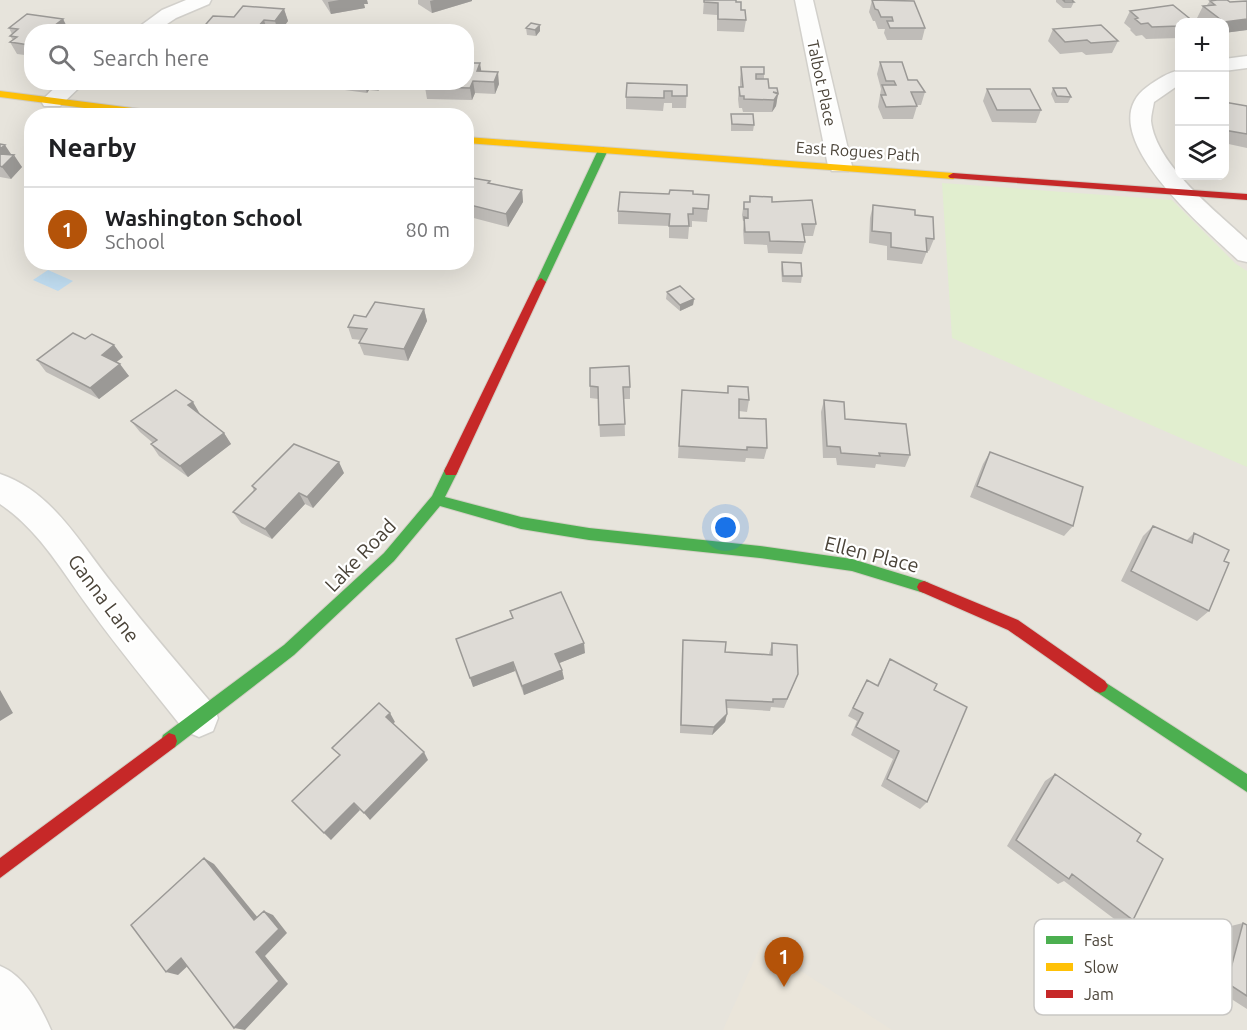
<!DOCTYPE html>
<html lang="en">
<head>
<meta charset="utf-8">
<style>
	:root { --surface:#fff; --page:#f2f2f2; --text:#202124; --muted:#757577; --line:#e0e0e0; --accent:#b45309 }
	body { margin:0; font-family:Ubuntu,sans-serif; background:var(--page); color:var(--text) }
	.controls { position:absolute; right:18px; top:18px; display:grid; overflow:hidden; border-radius:12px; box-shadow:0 6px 24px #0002 }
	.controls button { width:54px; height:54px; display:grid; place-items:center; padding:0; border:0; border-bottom:2px solid var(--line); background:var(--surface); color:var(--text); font:30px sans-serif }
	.you { position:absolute; left:726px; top:528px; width:21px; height:21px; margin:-15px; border:4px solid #fff; border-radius:50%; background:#1a73e8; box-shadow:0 0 0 9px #1a73e833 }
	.badge { display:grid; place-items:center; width:39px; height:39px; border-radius:50%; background:var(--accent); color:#fff; font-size:20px; font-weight:700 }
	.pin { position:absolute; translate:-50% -50px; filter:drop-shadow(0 2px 3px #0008) }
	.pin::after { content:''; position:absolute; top:32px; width:21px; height:18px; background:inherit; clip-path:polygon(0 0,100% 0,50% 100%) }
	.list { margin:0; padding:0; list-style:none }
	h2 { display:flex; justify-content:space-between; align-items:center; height:78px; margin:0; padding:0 24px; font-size:26px }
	h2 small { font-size:20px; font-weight:400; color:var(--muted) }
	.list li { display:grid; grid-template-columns:39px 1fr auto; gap:18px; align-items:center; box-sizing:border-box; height:84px; padding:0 24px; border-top:2px solid var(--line) }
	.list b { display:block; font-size:22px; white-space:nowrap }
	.list p { margin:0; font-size:20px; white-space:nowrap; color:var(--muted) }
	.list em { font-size:20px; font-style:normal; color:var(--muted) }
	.icon { flex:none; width:33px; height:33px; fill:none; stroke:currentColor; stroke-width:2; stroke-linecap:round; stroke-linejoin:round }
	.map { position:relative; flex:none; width:1247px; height:1030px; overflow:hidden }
	.search { position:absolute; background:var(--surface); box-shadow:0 6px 24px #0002; left:24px; top:24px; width:450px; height:66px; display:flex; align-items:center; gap:15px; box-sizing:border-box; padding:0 21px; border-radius:24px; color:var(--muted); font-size:22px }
	.panel { position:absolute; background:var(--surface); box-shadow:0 6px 24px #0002; left:24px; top:108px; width:450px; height:162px; border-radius:24px }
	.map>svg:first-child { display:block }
	.residential { fill:#e7e4dc; fill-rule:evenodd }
	.education { fill:#eae5da }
	.green { fill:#e1eecf }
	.water { fill:#c0ddf1 }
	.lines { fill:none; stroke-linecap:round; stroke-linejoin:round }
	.street-casing { stroke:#d2d0cb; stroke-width:3 }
	.fast-casing { stroke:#d3cfc5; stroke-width:2 }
	.slow-casing { stroke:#d3cfc5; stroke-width:2 }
	.jam-casing { stroke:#d3cfc5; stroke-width:2 }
	.street { fill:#fdfdfc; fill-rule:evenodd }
	.fast { fill:#4caf50; fill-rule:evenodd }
	.slow { fill:#ffc107; fill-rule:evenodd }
	.jam { fill:#c62828; fill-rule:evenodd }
	.wall { fill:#bfbcb8 }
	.shaded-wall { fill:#9b9996 }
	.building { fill:#dedbd6; stroke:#9b9996; stroke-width:1.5 }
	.labels { text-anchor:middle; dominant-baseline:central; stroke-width:4.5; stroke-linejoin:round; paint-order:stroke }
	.far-street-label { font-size:16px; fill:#4b4439; stroke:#fff }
	.street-label { font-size:20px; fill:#4b4439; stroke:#fff }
	.key { fill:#fff; stroke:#c9c7c4; stroke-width:1.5 }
	.key-label { font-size:16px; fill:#4b4439 }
</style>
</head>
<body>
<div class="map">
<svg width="1247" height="1030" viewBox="0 0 1247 1030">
	<rect width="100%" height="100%" fill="#f4f2ee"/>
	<!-- residential -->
	<path class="residential" d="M0 0H1247V1030H0ZM1180 22H1224V176H1180ZM32 32H466V82H32ZM32 116H466V262H32Z"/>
	<!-- education -->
	<path class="education" d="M761 945 892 1030H723Z"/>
	<!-- green -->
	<path class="green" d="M942 183 1172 200 1236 264 1247 271V467L952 338Z"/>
	<!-- water -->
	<path class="water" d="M48 270 73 281 58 291 33 280Z"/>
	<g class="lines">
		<defs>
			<path id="street" d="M186 0H211L209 4 176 18 155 32H132L162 10Z
				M795 0H813L852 166 848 171H832L828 166Z
				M1247 56V68L1224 71V59Z
				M1180 70V84L1154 102C1153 108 1151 115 1151 121 1156 165 1216 211 1247 240V262L1238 260C1206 229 1087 131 1147 87 1158 79 1167 73 1180 70Z
				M61 82H85L60 106H44L41 101Z
				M0 474C54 492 82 547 116 588 147 628 180 666 213 705L218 718 213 731 199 737 185 731C153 690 119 650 89 608 62 571 39 530 0 504Z
				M0 966C25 976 40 1005 51 1030H0Z"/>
			<path id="fast" d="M603 147 608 150 546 282 541 286 537 285 536 282 598 150Z
				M451 466 458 471 445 497 521 517 589 528 760 546 852 559 924 581 929 583 931 587 929 591 924 593 852 571 760 558 589 540 521 529 440 506 394 561 294 655 175 747 169 749 163 747 161 741 163 735 284 645 384 553 432 496 446 467Z
				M1100 679 1247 774V792L1095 691 1092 686 1095 681Z"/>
			<path id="slow" d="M0 91 171 113 175 116H146L0 97Z
				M466 137 953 173 958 176 953 179 466 143Z"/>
			<path id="jam" d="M953 173 1247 194V200L950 178 948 176Z
				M541 278 546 282 458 471 456 475H446L444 471 536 282Z
				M924 581 1018 620 1105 681 1108 686 1105 691 1100 693 1095 691 1008 630 919 591 917 587 919 583Z
				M169 733 175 735 177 741 175 747 0 878V858Z"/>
		</defs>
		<!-- street casing -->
		<use href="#street" class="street-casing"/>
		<!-- fast casing -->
		<use href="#fast" class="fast-casing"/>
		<!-- slow casing -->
		<use href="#slow" class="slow-casing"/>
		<!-- jam casing -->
		<use href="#jam" class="jam-casing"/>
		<!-- street -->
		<use href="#street" class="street"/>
		<!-- fast -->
		<use href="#fast" class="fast"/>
		<!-- slow -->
		<use href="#slow" class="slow"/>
		<!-- jam -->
		<use href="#jam" class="jam"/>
	</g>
	<!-- wall -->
	<path class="wall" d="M322 0H367L368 4H364L365 8 331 14Z
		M418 0H472V1L432 13 418 4Z
		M704 0 736 2 746 20 744 32 717 31V15L703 14Z
		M872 0 925 28 922 40H887L884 33 885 29H878L875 21H873L869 12Z
		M1056 0H1072L1074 2 1071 8H1063L1056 2Z
		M1210 1 1230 2 1247 1V30L1224 33V22H1203L1197 18 1203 6 1207 5Z
		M284 9 288 21 280 32H200V31L234 17Z
		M1130 11 1179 22V38L1146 39 1142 35 1136 36 1130 30 1131 29 1124 23Z
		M63 19 69 31 68 32H32V56L17 54 10 42 13 40 10 36 12 34 9 28Z
		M526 28 540 31 536 36 527 35Z
		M1053 29 1118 41 1112 53 1086 55 1082 52 1060 54 1048 41Z
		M880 62 908 80 925 92 921 105H916L917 106 913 119H883L878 107 881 89 877 74Z
		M741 67 764 74V79L769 88 778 93 776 106 772 112H743L742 108H739L738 99 739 87H740V79Z
		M481 71 499 84 495 94 475 93 472 100 427 99 425 87Z
		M322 82H380L381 87 378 91 369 90 367 93 323 87Z
		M687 85 686 108H672V103H664L663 111 626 109V97Z
		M1053 88 1071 97 1068 103H1055L1051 94Z
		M987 89 1041 110 1036 123 992 122 983 101Z
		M1224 102 1247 106V148L1224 143Z
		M731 114 754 125 753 131H731Z
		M0 144 11 155 22 167 11 179 0 177Z
		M466 177 490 181 491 184 522 190 523 202 508 227 466 216Z
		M669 194H693L708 209 707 222 692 221V227H689L688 239 669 238V226L618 224V211Z
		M750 196 772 202 816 224 813 236H804L805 242 802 254 768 253 767 245 744 244 743 230 744 221H743L742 215 744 202H749Z
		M873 205 915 215 934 239 929 251H927L922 264 887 260V246L869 243 870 218Z
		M782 262 802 276 801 283 782 282 781 269Z
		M667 292 694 299 693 305 680 311 666 299Z
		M424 309 427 321 408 361 364 355 359 343 361 340 352 339 348 327 366 317Z
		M123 357 116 362 129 376 99 399 46 372 37 360Z
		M590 386 630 387V399H624L625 436 600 437 598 399 590 398Z
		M728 386 749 400 747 412 739 411V418L767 448 764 459 746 458 745 462 678 458 681 402 727 393Z
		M824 400 845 419 910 455 905 467 876 464 875 468 837 465 836 458H823L821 412Z
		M199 414 224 433 231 444 188 477 159 456 151 444 153 443 140 432 131 421Z
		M990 452 1073 526 1064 536 970 497 983 464Z
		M344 473 313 508 305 504 272 539 241 523 233 512 254 491 252 486Z
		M1153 526 1186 541 1194 533 1224 561 1209 611 1197 621 1121 581 1143 536Z
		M510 611 585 653 559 663 562 670 564 679 524 695 515 671 473 687 512 618Z
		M683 640 725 652 769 654 772 643 798 674 784 708 771 707 770 711 727 708V714L725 722 712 735 680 733 682 649Z
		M890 659 934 690 927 802 920 809 881 786 893 759 851 735 857 721 848 716 862 689 867 680 877 685Z
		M1055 774 1137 841 1133 920 1121 924 1064 881 1058 884 1007 846 1045 781Z
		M1243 923 1247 925V1009L1211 986 1227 927Z"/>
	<!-- shaded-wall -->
	<path class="shaded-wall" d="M339 0H367L368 4H364L365 8 331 14 328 2Z
		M434 0H472V1L432 13 430 1Z
		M284 9 288 21 280 32H278L275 21Z
		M63 19 69 31 68 32H46Z
		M1247 19V30L1224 33V22H1223H1224Z
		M264 20 267 30 269 28 270 32H260L258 27Z
		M540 25V31L536 36 535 30Z
		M480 63 482 75 479 83 477 71Z
		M498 72 499 84 495 94 494 82Z
		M473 81 475 93 472 100 470 88Z
		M364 82H367L369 90 367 93Z
		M376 82H380L381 87 378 91Z
		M778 94 776 106 772 112 774 100Z
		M5 145 13 157 14 155 22 167 11 179 2 167 0 159V149Z
		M522 190 523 202 508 227 506 214Z
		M694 299 693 305 680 311V305Z
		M424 309 427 321 408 361 404 349Z
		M114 345 123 357 110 367 102 355Z
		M120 364 129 376 99 399 90 388Z
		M193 402 200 414 195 417 188 405Z
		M224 433 231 444 188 477 180 466Z
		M339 462 344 473 313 508 307 497Z
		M299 493 305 504 272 539 265 529Z
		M584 643 585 653 557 664 555 654Z
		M513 662 515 671 473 687 470 678Z
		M562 670 564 679 524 695 522 686Z
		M0 690 13 713 0 721Z
		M390 713 395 722 391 725 386 717Z
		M727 714 725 722 712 735 714 727Z
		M424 752 428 760 370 820 364 813Z
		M354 803 360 810 331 840 324 833Z
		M204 858 214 864 263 924 254 920Z
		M264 911 273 915 287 933 265 956 288 984 245 1030 234 1028 256 952Z
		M181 958 192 962 178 975 166 972Z"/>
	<!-- building -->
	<path class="building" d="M704 0H736V2H741V10H745L746 20 718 19V3L704 2Z
		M872 0 914 1 925 28H890L887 21H893L892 17H881L878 10 875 9Z
		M1063 0H1072L1074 2H1065Z
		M1217 0H1227L1230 2 1247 1V19L1224 22 1203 6 1215 5 1210 1Z
		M1173 5 1194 22H1179V26L1152 27 1148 23 1141 24 1135 19 1138 18 1130 11Z
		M243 6 284 9 275 21 264 20 258 27 269 28 266 32 200 31 213 16 234 17Z
		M27 14 63 19 46 32H32V43L29 45 10 42 17 37 10 36 18 29 9 28Z
		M531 23 540 25 535 30 526 28Z
		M1101 25 1118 41 1091 43 1087 40 1065 42 1053 29Z
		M880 62H902L908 80H917L925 92H911L917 106 886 107 881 95H886L882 85H896L894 81H886Z
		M466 63H480L477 71 498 72 494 82 473 81 470 88 425 87 427 82H466Z
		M741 67H764V74H756V79H768L769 88H777L778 93 773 92 778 94 774 100 744 99V96H740L739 87H743Z
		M627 83 687 85V96H672V91H664V98L626 97Z
		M1053 88H1066L1071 97 1057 96Z
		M987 89H1030L1041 110H997Z
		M1224 102 1247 106V134L1224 130Z
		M731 114H753L754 125 732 124Z
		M0 144 5 145 0 149Z
		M0 154 14 155 2 167 0 166Z
		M466 177 490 181 488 183 522 190 506 214 466 204Z
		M670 190 693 191V194L709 195 708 209 693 208V214H688L689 226H669L670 214 618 211 620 192 669 194Z
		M750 196 772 197V202L812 200 816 224H802L805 242 770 241 769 232H745L744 217 748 218V209H744V202H750Z
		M873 205 915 210V215L933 217 934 239 926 238 927 252 891 247V233L872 231Z
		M782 262 801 263 802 276H783Z
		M680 286 694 299 680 305 667 292Z
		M375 302 424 309 404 349 359 343 367 329 348 327 354 315 366 317Z
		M73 333 85 339 92 334 114 345 102 355 120 364 90 388 37 360Z
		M629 366 630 387H623L625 424 599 425 598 387 590 386V368Z
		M728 386 748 387 749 400 739 399V418L766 419 767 448 747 447V450L679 446 682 390 728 393Z
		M176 390 193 402 188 405 224 433 180 466 151 444 157 440 131 421Z
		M824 400 844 402 845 419 906 424 910 455 879 453 880 456 841 453 840 447 827 446Z
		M294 444 339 462 307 497 299 493 265 529 233 512 256 489 252 486Z
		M990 452 1083 487 1073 526 977 486Z
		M1153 526 1192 543 1194 533 1229 550 1224 561 1229 563 1209 611 1131 571Z
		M561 592 584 643 555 654 562 670 522 686 513 662 470 678 456 639 513 618 510 611Z
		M683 640 726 642 725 652 772 655V643L797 645 798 674 787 699H773V702L726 700 727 714 714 727 681 725Z
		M890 659 937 684 934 690 967 707 927 802 887 779 899 751 856 727 863 713 853 708 867 680 878 686Z
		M379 703 390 713 386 717 424 752 364 813 354 803 324 833 292 801 340 755 332 748Z
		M1055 774 1141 834 1137 841 1163 859 1133 920 1072 874 1069 879 1016 840Z
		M204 858 254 920 264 911 279 929 256 952 279 981 234 1028 181 958 166 972 131 925Z
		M1243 923 1247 925V996L1227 983Z"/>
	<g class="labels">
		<!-- far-street labels -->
		<g class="far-street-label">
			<text transform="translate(822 83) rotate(78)">Talbot Place</text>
			<text transform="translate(858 151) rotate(4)">East Rogues Path</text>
		</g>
		<!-- street labels -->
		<g class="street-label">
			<text transform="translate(872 554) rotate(14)">Ellen Place</text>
			<text transform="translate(360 555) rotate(-46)">Lake Road</text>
			<text transform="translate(104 598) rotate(53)">Ganna Lane</text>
		</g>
	</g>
	<!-- legend -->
	<rect x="1034" y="919" width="198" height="96" rx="9" class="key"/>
	<rect x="1046" y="936" width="27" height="8" fill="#4caf50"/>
	<rect x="1046" y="963" width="27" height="8" fill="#ffc107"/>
	<rect x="1046" y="990" width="27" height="8" fill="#c62828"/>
	<g class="key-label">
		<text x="1084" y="946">Fast</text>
		<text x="1084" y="973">Slow</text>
		<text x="1084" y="1000">Jam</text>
	</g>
</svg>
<div class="controls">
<button>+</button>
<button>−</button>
<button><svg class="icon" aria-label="layers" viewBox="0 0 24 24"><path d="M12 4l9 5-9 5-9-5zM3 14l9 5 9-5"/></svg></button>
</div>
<div class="you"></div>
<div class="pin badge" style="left:784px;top:987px">1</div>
<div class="search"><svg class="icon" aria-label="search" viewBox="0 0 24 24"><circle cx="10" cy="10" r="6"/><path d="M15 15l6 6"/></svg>Search here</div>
<section class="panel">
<h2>Nearby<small></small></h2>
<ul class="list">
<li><span class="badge">1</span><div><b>Washington School</b><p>School</p></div><em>80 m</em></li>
</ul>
</section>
</div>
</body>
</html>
